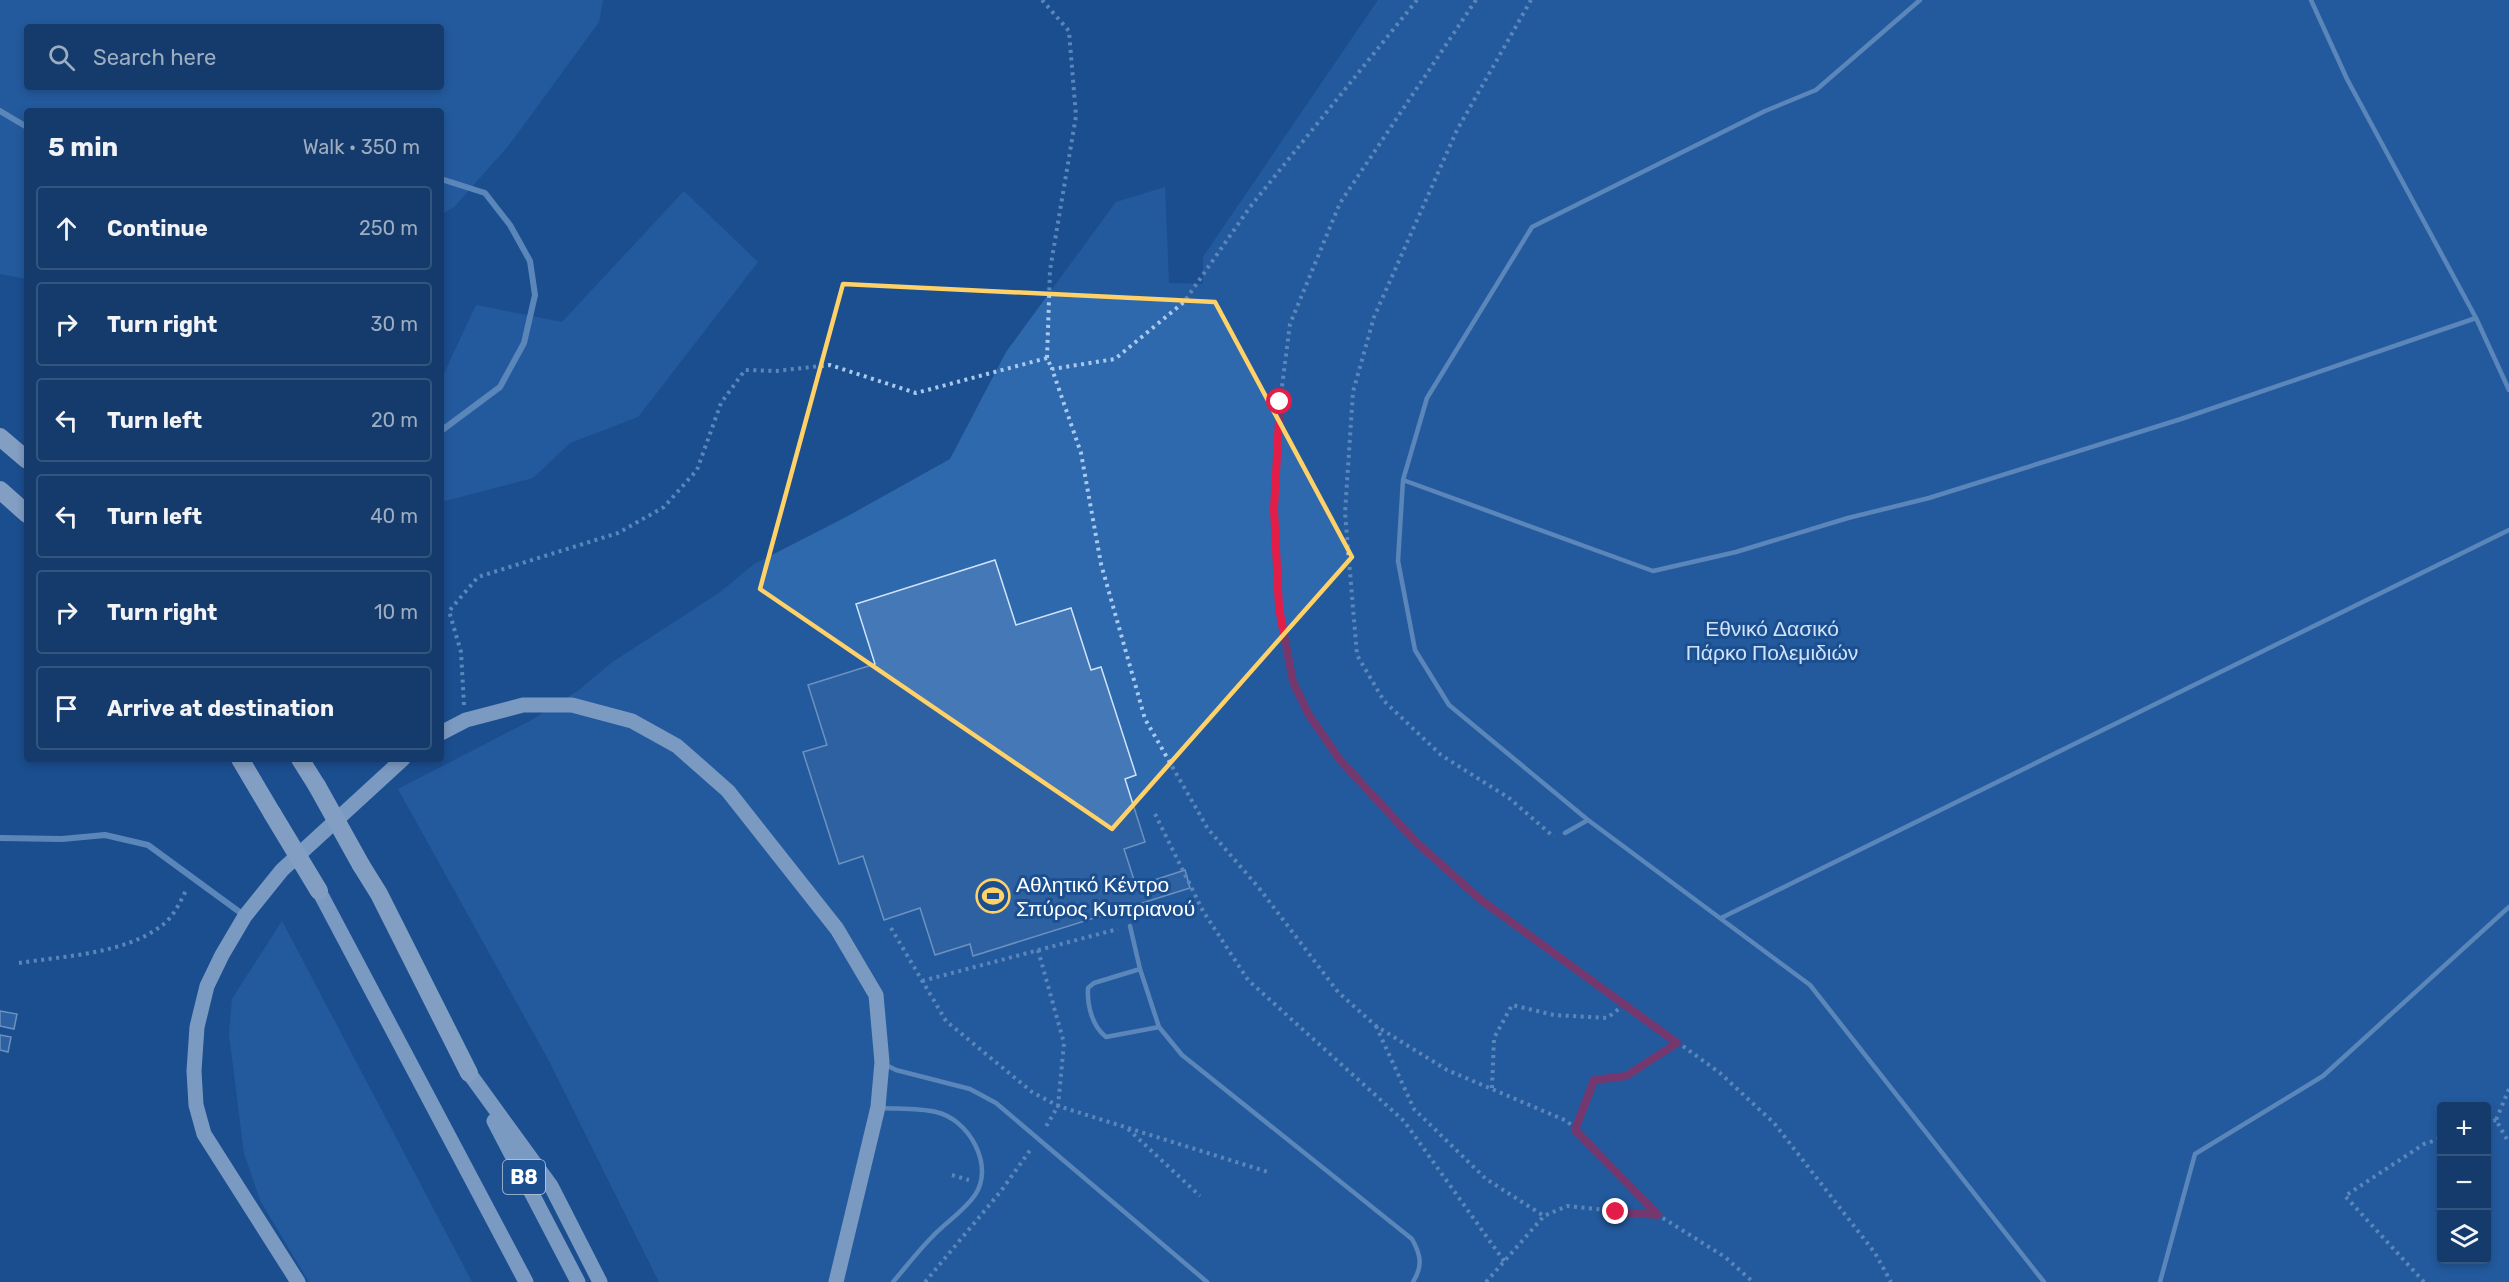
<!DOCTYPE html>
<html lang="en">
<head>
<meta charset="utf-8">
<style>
	:root { --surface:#143b6b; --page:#214673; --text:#f1f3f6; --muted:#9dadc1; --line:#33557e }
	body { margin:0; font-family:Rubik,sans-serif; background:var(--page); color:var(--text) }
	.controls { position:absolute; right:18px; bottom:18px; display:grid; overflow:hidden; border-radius:6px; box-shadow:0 3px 9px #0003 }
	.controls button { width:54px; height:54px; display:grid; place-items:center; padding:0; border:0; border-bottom:2px solid var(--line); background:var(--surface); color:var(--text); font:30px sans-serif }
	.stop { position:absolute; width:18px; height:18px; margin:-14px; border:4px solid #e11d48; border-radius:50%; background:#fff }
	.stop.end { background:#e11d48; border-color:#fff; box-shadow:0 2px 6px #0008 }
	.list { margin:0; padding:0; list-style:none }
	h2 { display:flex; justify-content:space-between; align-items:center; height:78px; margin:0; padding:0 24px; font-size:26px }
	h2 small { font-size:20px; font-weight:400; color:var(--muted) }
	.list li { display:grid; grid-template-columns:39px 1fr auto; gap:18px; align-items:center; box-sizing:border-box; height:84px; margin:0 12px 12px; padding:0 12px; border:2px solid var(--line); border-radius:6px }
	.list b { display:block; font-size:22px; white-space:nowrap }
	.list em { font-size:20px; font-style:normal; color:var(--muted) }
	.icon { flex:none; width:33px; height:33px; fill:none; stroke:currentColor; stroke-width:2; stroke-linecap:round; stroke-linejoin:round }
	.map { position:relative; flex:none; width:2509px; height:1282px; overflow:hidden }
	.search { position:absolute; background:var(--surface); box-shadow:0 3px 9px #0003; left:24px; top:24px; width:420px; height:66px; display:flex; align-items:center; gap:15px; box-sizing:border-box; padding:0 21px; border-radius:6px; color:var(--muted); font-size:22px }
	.panel { position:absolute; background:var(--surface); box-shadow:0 3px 9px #0003; left:24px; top:108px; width:420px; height:654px; border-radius:6px }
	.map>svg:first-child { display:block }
	.green { fill:#2e69ad; fill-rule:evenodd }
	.building { fill:#4478b7; stroke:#cfe3fa; stroke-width:1.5 }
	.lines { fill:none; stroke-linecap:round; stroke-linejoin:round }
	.path { stroke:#a9c9ee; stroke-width:4; stroke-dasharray:3 4.5; stroke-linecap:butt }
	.service { stroke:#a9c9ee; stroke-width:4.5 }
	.minor { stroke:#a9c9ee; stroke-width:6 }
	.primary { stroke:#f0f6ff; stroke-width:15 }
	.motorway { stroke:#fff; stroke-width:18 }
	.motorway-bridge { stroke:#fff; stroke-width:18 }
	.route { stroke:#e11d48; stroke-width:8 }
	.marked { fill:none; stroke:#ffd166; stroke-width:4.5; stroke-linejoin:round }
	.labels { text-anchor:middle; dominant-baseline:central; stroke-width:6; stroke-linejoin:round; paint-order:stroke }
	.shield { fill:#1b4f8f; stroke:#bbcadd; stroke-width:1.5 }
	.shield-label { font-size:20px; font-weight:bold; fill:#fff }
	.park-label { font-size:21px; fill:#cfe3fa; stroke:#1b4f8f }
	.poi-label { font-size:21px; fill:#fff; stroke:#1b4f8f; text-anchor:start }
</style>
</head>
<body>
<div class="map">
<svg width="2509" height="1282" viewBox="0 0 2509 1282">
	<rect width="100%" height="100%" fill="#1b4f8f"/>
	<!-- green -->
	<path class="green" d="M0 0H603L599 22 509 145 455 206 441 215V111H27V279L0 274ZM27 27H441V87H27Z
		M1378 0H2509V1282H659L548 1059 398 789 530 721 579 690 611 663 719 593 754 564 846 517 950 459 1006 352 1116 202 1165 187 1169 283 1203 284V257ZM2442 1106H2486V1260H2442Z
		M684 191 758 262 638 417 570 443 533 478 441 502V380L476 305 562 322Z
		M282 921 472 1282H309L260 1200 244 1153 229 1034 232 999Z"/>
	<!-- building -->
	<path class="building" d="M995 560 1016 625 1071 608 1091 670 1101 667 1136 775 1125 779 1145 842 1124 849 1136 886 1185 870 1190 888 973 956 970 944 935 955 920 908 884 920 863 856 839 864 803 752 827 745 808 685 875 664 856 604Z
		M0 1011 17 1014 14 1029 0 1026Z
		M0 1035 11 1037 8 1052 0 1050Z"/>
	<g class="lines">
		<!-- path -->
		<path class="path" d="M1042 0 1069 31 1076 116 1050 270 1047 358 1052 369
			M1417 0 1250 207 1184 302 1115 359 1052 369 1081 453 1101 564 1145 719 1208 829 1259 888 1338 992 1376 1026 1447 1070 1567 1121 1658 1215
			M1476 0 1340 203 1290 324 1280 402 1274 509 1279 608 1293 682 1309 715 1340 760 1416 842 1481 900 1720 1073 1774 1123 1875 1253 1891 1282
			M1531 0 1457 130 1374 317 1353 392 1345 513 1357 655 1384 701 1441 755 1509 798 1554 837
			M464 705 461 652 449 611 478 577 618 533 664 507 697 470 721 403 745 370 776 371 830 365 916 393 1047 358
			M1155 814 1203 911 1248 980 1404 1121 1504 1261
			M891 928 946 1021 1032 1092 1058 1106 1268 1172
			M1038 950 1064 1043 1058 1106 1044 1130
			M19 963C63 956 125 954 161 926 173 918 181 901 187 888
			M922 981 1118 929
			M1376 1026 1414 1109 1486 1179 1544 1216
			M1492 1088 1494 1038 1512 1005 1554 1015 1607 1018 1624 1005
			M2509 1089 2496 1120 2509 1143
			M2486 1123 2496 1120
			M1128 1129 1200 1196
			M1575 1130 1594 1080 1626 1076 1677 1043
			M952 1175 969 1180
			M925 1282 1001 1191 1031 1149
			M1486 1282 1544 1216 1567 1206 1658 1215 1725 1257 1753 1282
			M2424 1282 2345 1196 2424 1144 2442 1138"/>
		<!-- service -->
		<path class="service" d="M2311 0 2347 79 2476 318 2509 390
			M1403 480 1427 398 1532 227 1765 111 1816 90 1920 0
			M1588 820 1449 705 1415 650 1398 561 1403 480 1653 571 1736 552 1848 518 1929 498 2181 419 2476 318
			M1565 833 1588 820 1810 985 2044 1282
			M1721 918 2509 530
			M1130 926 1140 969 1159 1027 1182 1055 1412 1239C1421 1255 1423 1266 1413 1282
			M1140 969 1094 983 1088 988C1087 1005 1092 1026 1106 1037L1159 1027
			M884 1064 896 1070 970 1089 996 1103 1207 1282
			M881 1108C899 1109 919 1108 936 1112 969 1119 995 1166 975 1195 964 1211 945 1223 932 1237 918 1251 906 1267 893 1282
			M2160 1282 2195 1154 2323 1076 2509 907"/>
		<!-- minor -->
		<path class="minor" d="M0 111 27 127
			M441 179 485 193 510 225 530 261 535 295 524 343 500 387 441 431
			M0 838 62 839 105 835 148 845 245 916"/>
		<!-- primary -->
		<path class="primary" d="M441 733 466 720 523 705H572L632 721 677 746 728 791 837 929 876 995 882 1062 878 1107 836 1282
			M319 891 526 1282
			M469 1073 551 1186 600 1282
			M494 1121 578 1282
			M298 1282 204 1134 196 1105 194 1071 197 1027 207 986 222 955 245 916 282 870 403 759"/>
		<!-- motorway -->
		<path class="motorway" d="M0 437 27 460
			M0 490 27 514
			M240 759 272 813
			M300 759 317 786
			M361 865 379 894 469 1073"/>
		<!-- motorway-bridge -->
		<path class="motorway-bridge" d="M317 786 361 865
			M272 813 319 891"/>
	</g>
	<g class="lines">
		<!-- route -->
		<path class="route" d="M1280 402 1274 509 1279 608 1293 682 1309 715 1340 760 1416 842 1481 900 1677 1043 1626 1076 1594 1080 1575 1130 1658 1215 1616 1212"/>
	</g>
	<!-- marked area -->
	<path d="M0 0H2509V1282H0ZM843 284 1215 302 1352 557 1112 829 760 589Z" fill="#1b4f8f" fill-opacity=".55" fill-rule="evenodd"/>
	<path class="marked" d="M843 284 1215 302 1352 557 1112 829 760 589Z"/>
	<!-- icons -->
	<defs>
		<symbol id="stadium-ring" viewBox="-11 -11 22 22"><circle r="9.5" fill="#1b4f8f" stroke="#ffd166" stroke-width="1.5"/><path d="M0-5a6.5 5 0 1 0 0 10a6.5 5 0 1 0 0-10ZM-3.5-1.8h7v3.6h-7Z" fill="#ffd166"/></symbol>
	</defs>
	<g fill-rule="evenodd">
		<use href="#stadium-ring" x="974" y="877" width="38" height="38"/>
	</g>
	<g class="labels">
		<!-- shield labels -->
		<rect class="shield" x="503" y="1160" width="42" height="34" rx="4.5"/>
		<g class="shield-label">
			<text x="524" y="1177">B8</text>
		</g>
		<!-- park labels -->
		<g class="park-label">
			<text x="1772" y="628">Εθνικό Δασικό<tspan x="1772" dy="24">Πάρκο Πολεμιδιών</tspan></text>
		</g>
		<!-- poi labels -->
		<g class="poi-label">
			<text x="1016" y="884">Αθλητικό Κέντρο<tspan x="1016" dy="24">Σπύρος Κυπριανού</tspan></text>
		</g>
	</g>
</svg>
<div class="controls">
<button>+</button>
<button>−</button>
<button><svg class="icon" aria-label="layers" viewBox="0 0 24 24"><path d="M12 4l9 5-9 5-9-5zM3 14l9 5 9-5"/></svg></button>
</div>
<div class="stop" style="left:1280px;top:402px"></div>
<div class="stop end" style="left:1616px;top:1212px"></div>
<div class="search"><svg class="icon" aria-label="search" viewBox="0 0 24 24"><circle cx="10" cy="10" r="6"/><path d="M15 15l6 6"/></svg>Search here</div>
<section class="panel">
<h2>5 min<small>Walk · 350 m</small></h2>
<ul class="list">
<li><svg class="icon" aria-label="ahead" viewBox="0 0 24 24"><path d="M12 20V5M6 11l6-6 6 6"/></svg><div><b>Continue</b></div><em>250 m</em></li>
<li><svg class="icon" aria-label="right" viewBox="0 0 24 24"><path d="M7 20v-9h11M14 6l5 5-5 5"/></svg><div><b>Turn right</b></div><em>30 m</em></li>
<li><svg class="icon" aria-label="left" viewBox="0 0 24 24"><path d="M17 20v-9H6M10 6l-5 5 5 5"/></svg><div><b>Turn left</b></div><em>20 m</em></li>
<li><svg class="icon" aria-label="left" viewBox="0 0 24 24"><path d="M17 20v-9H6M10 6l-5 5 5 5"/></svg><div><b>Turn left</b></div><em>40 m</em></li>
<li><svg class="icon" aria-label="right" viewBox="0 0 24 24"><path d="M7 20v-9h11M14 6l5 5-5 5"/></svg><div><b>Turn right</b></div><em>10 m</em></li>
<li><svg class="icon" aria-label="arrive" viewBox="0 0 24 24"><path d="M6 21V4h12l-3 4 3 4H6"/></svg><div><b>Arrive at destination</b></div></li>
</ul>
</section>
</div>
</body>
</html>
